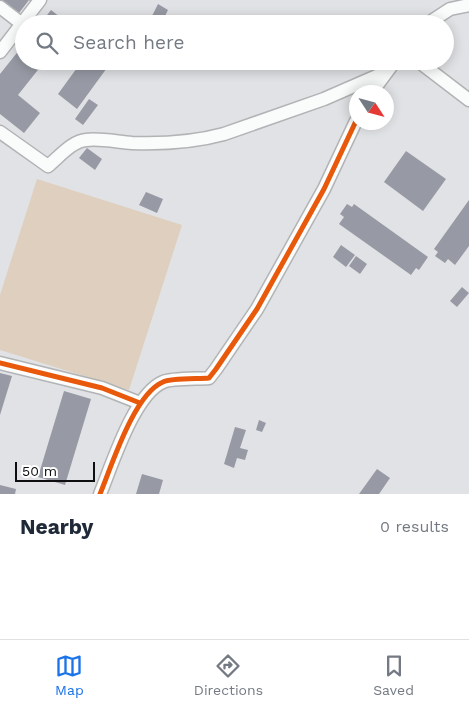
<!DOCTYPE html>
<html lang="en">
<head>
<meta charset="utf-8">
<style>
	:root { --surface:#fff; --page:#f2f2f3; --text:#1f2937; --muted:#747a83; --line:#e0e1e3; --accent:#1a73e8 }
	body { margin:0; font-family:"Work Sans",sans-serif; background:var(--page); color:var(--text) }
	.compass { position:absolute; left:349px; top:85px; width:45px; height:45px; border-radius:50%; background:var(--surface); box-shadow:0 2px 12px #0003; rotate:126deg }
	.scale { position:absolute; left:15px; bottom:12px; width:80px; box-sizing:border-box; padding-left:5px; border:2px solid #0d0e10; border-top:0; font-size:14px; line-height:18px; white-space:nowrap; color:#0d0e10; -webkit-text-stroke:4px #fff; paint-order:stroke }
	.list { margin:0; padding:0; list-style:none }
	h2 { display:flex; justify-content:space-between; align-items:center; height:65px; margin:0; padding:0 20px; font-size:21px }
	h2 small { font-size:16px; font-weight:400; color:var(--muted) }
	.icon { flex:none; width:28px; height:28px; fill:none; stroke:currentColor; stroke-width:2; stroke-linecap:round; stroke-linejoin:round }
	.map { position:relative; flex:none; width:469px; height:494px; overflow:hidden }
	.search { position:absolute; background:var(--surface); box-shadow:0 2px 12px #0003; left:15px; right:15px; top:15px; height:55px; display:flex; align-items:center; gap:12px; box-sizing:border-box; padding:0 18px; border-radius:28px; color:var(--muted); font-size:19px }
	.sheet { height:145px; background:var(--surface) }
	nav { display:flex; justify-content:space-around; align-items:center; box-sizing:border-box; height:70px; border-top:1px solid var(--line); background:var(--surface); font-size:14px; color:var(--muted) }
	nav a { display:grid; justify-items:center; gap:2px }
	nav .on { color:var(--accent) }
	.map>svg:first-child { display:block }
	.green { fill:#dfcfbe }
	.building { fill:#979aa4 }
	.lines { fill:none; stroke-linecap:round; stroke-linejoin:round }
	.minor-casing { stroke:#b2b3b5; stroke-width:15 }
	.minor { stroke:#fafbfb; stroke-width:12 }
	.cycleway-casing { stroke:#fff; stroke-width:8 }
	.cycleway { stroke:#e8590c; stroke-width:5 }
</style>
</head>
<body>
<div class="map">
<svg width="469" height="494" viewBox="0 0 469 494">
	<rect width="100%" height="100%" fill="#e1e2e5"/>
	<!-- green -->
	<path class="green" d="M37 179 182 225 129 390 0 350V295Z"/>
	<!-- building -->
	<path class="building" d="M0 0H38L34 5 29 0 16 17 0 5Z
		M158 4 168 10 161 24H148Z
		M51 10 69 24H40Z
		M24 44V61H45L18 95 40 113 24 133 0 114V74Z
		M82 61H112L77 109 58 94Z
		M89 99 98 105 83 125 75 119Z
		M87 148 102 159 95 170 79 158Z
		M406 151 446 179 423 211 384 182Z
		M146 192 163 199 157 213 139 205Z
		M469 200V246L455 265 448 259 445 263 435 256 438 252 434 249Z
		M347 204 352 207 354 204 428 257 419 270 416 268 411 275 339 224 344 217 340 214Z
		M341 245 355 255 346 267 333 257Z
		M356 256 367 264 360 274 349 266Z
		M462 287 469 293 457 307 450 301Z
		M0 373 12 376 0 415Z
		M64 391 91 399 65 485 38 477Z
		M259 420 266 423 262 432 256 430Z
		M235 427 246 430 240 448 248 450 245 460 237 458 234 468 224 464Z
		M377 469 390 478 379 494H359Z
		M142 474 163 480 159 494H136Z
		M0 485 16 489 15 494H0Z"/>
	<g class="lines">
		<defs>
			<path id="minor" d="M0 7 22 24
				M427 24 450 9 469 5
				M0 52 40 0
				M418 61 469 100
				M372 92 395 61
				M0 132 48 166C59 157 72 141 86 140 99 138 118 142 132 143 162 144 195 142 224 134L324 99 386 72
				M0 363 102 388 140 403
				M100 494C112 465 134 394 163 382 171 378 198 379 209 378L216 369 257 309 324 189 356 121"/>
		</defs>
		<!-- minor casing -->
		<use href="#minor" class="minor-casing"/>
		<!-- minor -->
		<use href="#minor" class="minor"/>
		<defs>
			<path id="cycleway" d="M0 363 102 388 140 403
				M100 494C112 465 134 394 163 382 171 378 198 379 209 378L216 369 257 309 324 189 356 121"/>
		</defs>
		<!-- cycleway casing -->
		<use href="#cycleway" class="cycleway-casing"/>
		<!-- cycleway -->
		<use href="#cycleway" class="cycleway"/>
	</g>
</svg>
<svg class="compass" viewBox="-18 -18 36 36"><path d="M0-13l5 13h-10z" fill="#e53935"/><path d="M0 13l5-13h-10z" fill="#747a83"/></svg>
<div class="scale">50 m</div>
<div class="search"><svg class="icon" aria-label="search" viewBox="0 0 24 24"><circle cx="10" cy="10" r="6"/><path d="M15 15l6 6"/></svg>Search here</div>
</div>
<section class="sheet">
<h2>Nearby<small>0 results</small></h2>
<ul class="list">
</ul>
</section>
<nav>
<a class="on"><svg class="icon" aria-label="map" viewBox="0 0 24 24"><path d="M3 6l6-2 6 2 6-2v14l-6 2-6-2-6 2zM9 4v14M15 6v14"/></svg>Map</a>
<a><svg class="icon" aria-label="directions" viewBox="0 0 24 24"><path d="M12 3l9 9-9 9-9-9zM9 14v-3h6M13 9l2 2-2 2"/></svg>Directions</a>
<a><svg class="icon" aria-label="saved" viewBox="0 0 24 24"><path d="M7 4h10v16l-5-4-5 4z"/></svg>Saved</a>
</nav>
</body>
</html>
